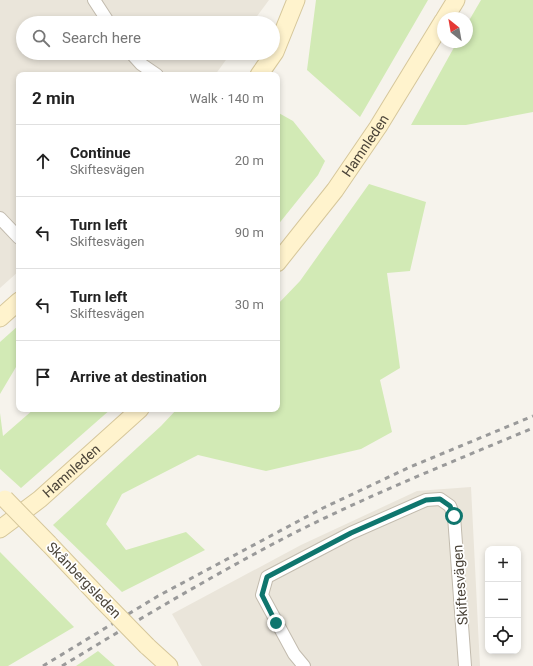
<!DOCTYPE html>
<html lang="en">
<head>
<meta charset="utf-8">
<style>
	:root { --surface:#fff; --page:#f2f2f2; --text:#222; --muted:#767676; --line:#e0e0e0 }
	body { margin:0; font-family:Roboto,sans-serif; background:var(--page); color:var(--text) }
	.controls { position:absolute; right:12px; bottom:12px; display:grid; overflow:hidden; border-radius:8px; box-shadow:0 2px 6px #0003 }
	.controls button { width:36px; height:36px; display:grid; place-items:center; padding:0; border:0; border-bottom:1px solid var(--line); background:var(--surface); color:var(--text); font:20px sans-serif }
	.compass { position:absolute; left:437px; top:12px; width:36px; height:36px; border-radius:50%; background:var(--surface); box-shadow:0 2px 6px #0003; rotate:329deg }
	.stop { position:absolute; width:12px; height:12px; margin:-9px; border:3px solid #0f766e; border-radius:50%; background:#fff }
	.stop.end { background:#0f766e; border-color:#fff; box-shadow:0 1px 4px #0008 }
	.list { margin:0; padding:0; list-style:none }
	h2 { display:flex; justify-content:space-between; align-items:center; height:52px; margin:0; padding:0 16px; font-size:17px }
	h2 small { font-size:13px; font-weight:400; color:var(--muted) }
	.list li { display:grid; grid-template-columns:26px 1fr auto; gap:12px; align-items:center; box-sizing:border-box; height:72px; padding:0 16px; border-top:1px solid var(--line) }
	.list b { display:block; font-size:15px; white-space:nowrap }
	.list p { margin:0; font-size:13px; white-space:nowrap; color:var(--muted) }
	.list em { font-size:13px; font-style:normal; color:var(--muted) }
	.icon { flex:none; width:22px; height:22px; fill:none; stroke:currentColor; stroke-width:2; stroke-linecap:round; stroke-linejoin:round }
	.map { position:relative; flex:none; width:533px; height:666px; overflow:hidden }
	.search { position:absolute; background:var(--surface); box-shadow:0 2px 6px #0003; left:16px; top:16px; width:264px; height:44px; display:flex; align-items:center; gap:10px; box-sizing:border-box; padding:0 14px; border-radius:22px; color:var(--muted); font-size:15px }
	.panel { position:absolute; background:var(--surface); box-shadow:0 2px 6px #0003; left:16px; top:72px; width:264px; height:340px; border-radius:8px }
	.map>svg:first-child { display:block }
	.residential { fill:#eae5da }
	.green { fill:#d2eab5 }
	.lines { fill:none; stroke-linecap:round; stroke-linejoin:round }
	.street-casing { stroke:#c2bbae; stroke-width:14 }
	.secondary-casing { stroke:#d6c79b; stroke-width:19 }
	.street { stroke:#fff; stroke-width:12 }
	.secondary { stroke:#fff3cd; stroke-width:17 }
	.rail { stroke:#9a9a9a; stroke-width:3; stroke-dasharray:5 5; stroke-linecap:butt }
	.secondary-bridge-casing { stroke:#d6c79b; stroke-width:19; stroke-linecap:butt }
	.secondary-bridge { stroke:#fff3cd; stroke-width:17 }
	.route { stroke:#0f766e; stroke-width:5 }
	.labels { text-anchor:middle; dominant-baseline:central; stroke-width:3.5; stroke-linejoin:round; paint-order:stroke }
	.street-label { font-size:14px; fill:#4b4439; stroke:#fff }
</style>
</head>
<body>
<div class="map">
<svg width="533" height="666" viewBox="0 0 533 666">
	<rect width="100%" height="100%" fill="#f6f3ec"/>
	<!-- residential -->
	<path class="residential" d="M0 0H269L252 23H23V53H231L215 75H19V271L0 288Z
		M471 487 480 666H202L172 614 301 545 417 491Z"/>
	<!-- green -->
	<path class="green" d="M316 0H428L360 117 307 70Z
		M481 0H533V112L466 125H411L457 42H467V24Z
		M277 112 293 121 325 161 318 175 277 226Z
		M369 184 426 202 410 271 387 273 400 368 380 380 392 432 361 449 266 471 198 455 122 494 106 524 126 550 186 532 205 550 122 592 53 525 161 426 177 409H277V305L300 281Z
		M19 325V362L0 394V342Z
		M34 409H111L21 488 0 469V413L3 436Z
		M0 552 74 627 8 666H0Z
		M98 651 115 666H76Z"/>
	<g class="lines">
		<defs>
			<path id="street" d="M94 0 109 23
				M131 53 141 64 157 75
				M0 218 19 238
				M304 666 294 654 262 595 267 577 351 533 426 500 440 499 450 506 454 516 465 666"/>
			<g id="secondary">
				<path d="M445 18 456 0"/>
				<path d="M259 75 275 52 296 0"/>
				<path id="s1" d="M277 263 335 190 378 127 443 21"/>
				<path d="M0 318 19 301"/>
				<path id="s2" d="M0 529 40 499 140 409"/>
				<path d="M49 544 102 600"/>
				<path d="M147 646 169 666"/>
			</g>
		</defs>
		<!-- street casing -->
		<use href="#street" class="street-casing"/>
		<!-- secondary casing -->
		<use href="#secondary" class="secondary-casing"/>
		<!-- street -->
		<use href="#street" class="street"/>
		<!-- secondary -->
		<use href="#secondary" class="secondary"/>
		<!-- rail -->
		<path class="rail" d="M43 666 158 596 323 508 410 467 533 416
			M62 666C131 624 200 583 271 545 356 500 445 465 533 428"/>
		<defs>
			<path id="secondary-bridge" d="M5 499 49 544
				M102 600 147 646"/>
		</defs>
		<!-- secondary-bridge casing -->
		<use href="#secondary-bridge" class="secondary-bridge-casing"/>
		<!-- secondary-bridge -->
		<use href="#secondary-bridge" class="secondary-bridge"/>
	</g>
	<g class="lines">
		<!-- route -->
		<path class="route" d="M276 623 262 595 267 577 351 533 426 500 440 499 450 506 454 516"/>
	</g>
	<g class="labels">
		<!-- street labels -->
		<g class="street-label">
			<text stroke="none"><textPath href="#s1" startOffset="147">Hamnleden</textPath></text>
			<text stroke="none"><textPath href="#s2" startOffset="92">Hamnleden</textPath></text>
			<text transform="translate(84 580) rotate(46)">Skånbergsleden</text>
			<text transform="translate(460 585) rotate(-94)">Skiftesvägen</text>
		</g>
	</g>
</svg>
<div class="controls">
<button>+</button>
<button>−</button>
<button><svg class="icon" aria-label="locate" viewBox="0 0 24 24"><circle cx="12" cy="12" r="6"/><path d="M12 2v4M12 18v4M2 12h4M18 12h4"/></svg></button>
</div>
<svg class="compass" viewBox="-18 -18 36 36"><path d="M0-13l5 13h-10z" fill="#e53935"/><path d="M0 13l5-13h-10z" fill="#767676"/></svg>
<div class="stop" style="left:454px;top:516px"></div>
<div class="stop end" style="left:276px;top:623px"></div>
<div class="search"><svg class="icon" aria-label="search" viewBox="0 0 24 24"><circle cx="10" cy="10" r="6"/><path d="M15 15l6 6"/></svg>Search here</div>
<section class="panel">
<h2>2 min<small>Walk · 140 m</small></h2>
<ul class="list">
<li><svg class="icon" aria-label="ahead" viewBox="0 0 24 24"><path d="M12 20V5M6 11l6-6 6 6"/></svg><div><b>Continue</b><p>Skiftesvägen</p></div><em>20 m</em></li>
<li><svg class="icon" aria-label="left" viewBox="0 0 24 24"><path d="M17 20v-9H6M10 6l-5 5 5 5"/></svg><div><b>Turn left</b><p>Skiftesvägen</p></div><em>90 m</em></li>
<li><svg class="icon" aria-label="left" viewBox="0 0 24 24"><path d="M17 20v-9H6M10 6l-5 5 5 5"/></svg><div><b>Turn left</b><p>Skiftesvägen</p></div><em>30 m</em></li>
<li><svg class="icon" aria-label="arrive" viewBox="0 0 24 24"><path d="M6 21V4h12l-3 4 3 4H6"/></svg><div><b>Arrive at destination</b></div></li>
</ul>
</section>
</div>
</body>
</html>
